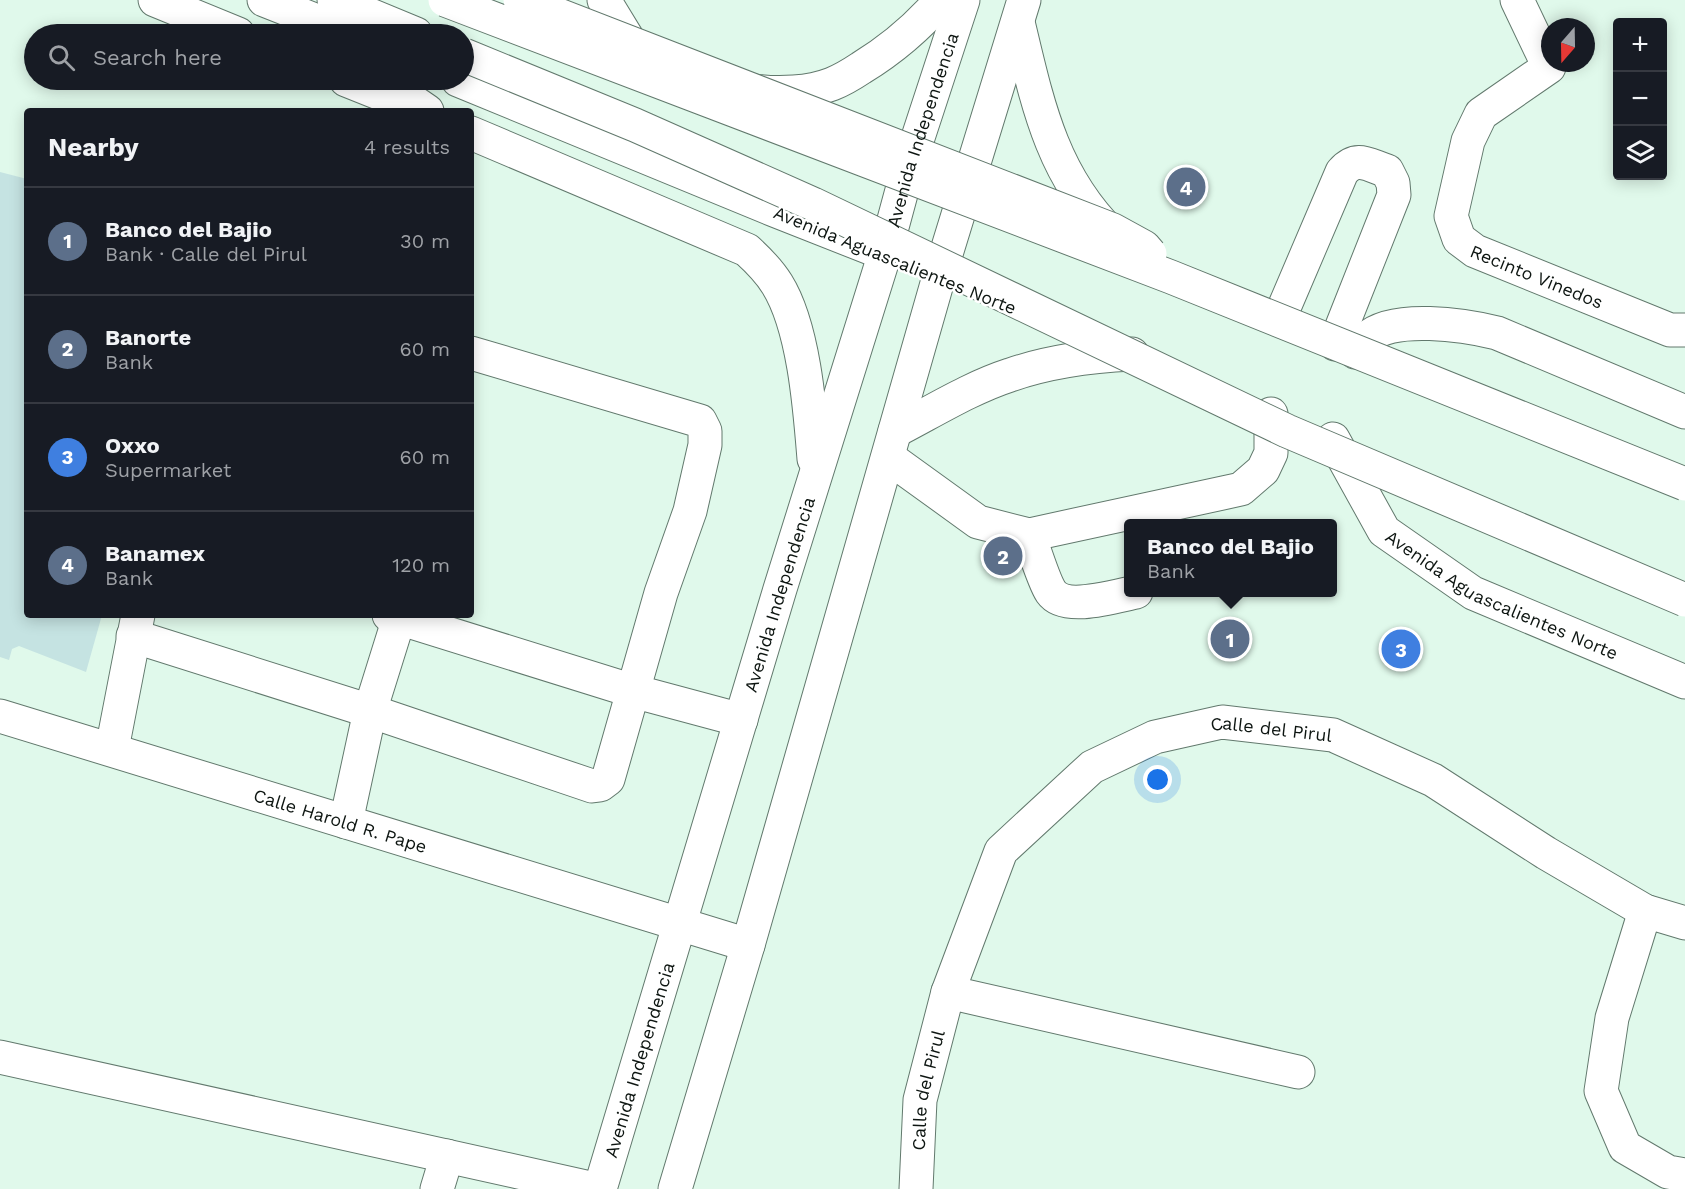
<!DOCTYPE html>
<html lang="en">
<head>
<meta charset="utf-8">
<style>
	:root { --surface:#171b24; --page:#20242c; --text:#f1f3f6; --muted:#9ea1a6; --line:#363941; --accent:#b45309 }
	body { margin:0; font-family:"Work Sans",sans-serif; background:var(--page); color:var(--text) }
	.controls { position:absolute; right:18px; top:18px; display:grid; overflow:hidden; border-radius:6px; box-shadow:0 3px 15px #0003 }
	.controls button { width:54px; height:54px; display:grid; place-items:center; padding:0; border:0; border-bottom:2px solid var(--line); background:var(--surface); color:var(--text); font:30px sans-serif }
	.compass { position:absolute; left:1541px; top:18px; width:54px; height:54px; border-radius:50%; background:var(--surface); box-shadow:0 3px 15px #0003; rotate:200deg }
	.you { position:absolute; left:1158px; top:780px; width:21px; height:21px; margin:-15px; border:4px solid #fff; border-radius:50%; background:#1a73e8; box-shadow:0 0 0 9px #1a73e833 }
	.badge { display:grid; place-items:center; width:39px; height:39px; border-radius:50%; background:var(--accent); color:#fff; font-size:20px; font-weight:700 }
	.pin { position:absolute; translate:-50% -50%; border:3px solid #fff; box-shadow:0 2px 6px #0006 }
	.popup { position:absolute; left:1124px; top:519px; width:213px; height:78px; box-sizing:border-box; display:grid; place-content:center; border-radius:6px; background:var(--surface); filter:drop-shadow(0 2px 4px #0005); font-size:20px; white-space:nowrap; color:var(--muted) }
	.popup b { font-size:22px; color:var(--text) }
	.popup::after { content:''; position:absolute; left:50%; top:100%; margin-left:-12px; border:12px solid transparent; border-top-color:var(--surface) }
	.list { margin:0; padding:0; list-style:none }
	h2 { display:flex; justify-content:space-between; align-items:center; height:78px; margin:0; padding:0 24px; font-size:26px }
	h2 small { font-size:20px; font-weight:400; color:var(--muted) }
	.list li { display:grid; grid-template-columns:39px 1fr auto; gap:18px; align-items:center; box-sizing:border-box; height:108px; padding:0 24px; border-top:2px solid var(--line) }
	.list b { display:block; font-size:22px; white-space:nowrap }
	.list p { margin:0; font-size:20px; white-space:nowrap; color:var(--muted) }
	.list em { font-size:20px; font-style:normal; color:var(--muted) }
	.icon { flex:none; width:33px; height:33px; fill:none; stroke:currentColor; stroke-width:2; stroke-linecap:round; stroke-linejoin:round }
	.map { position:relative; flex:none; width:1685px; height:1189px; overflow:hidden }
	.search { position:absolute; background:var(--surface); box-shadow:0 3px 15px #0003; left:24px; top:24px; width:450px; height:66px; display:flex; align-items:center; gap:15px; box-sizing:border-box; padding:0 21px; border-radius:33px; color:var(--muted); font-size:22px }
	.panel { position:absolute; background:var(--surface); box-shadow:0 3px 15px #0003; left:24px; top:108px; width:450px; height:510px; border-radius:6px }
	.map>svg:first-child { display:block }
	.building { fill:#c5e3e2 }
	.lines { fill:none; stroke-linecap:round; stroke-linejoin:round }
	.minor-casing { stroke:#62796d; stroke-width:35 }
	.major-casing { stroke:#62796d; stroke-width:35 }
	.minor { stroke:#fff; stroke-width:33 }
	.major { stroke:#fff; stroke-width:33 }
	.major-bridge-casing { stroke:#62796d; stroke-width:35; stroke-linecap:butt }
	.major-bridge { stroke:#fff; stroke-width:33 }
	.labels { text-anchor:middle; dominant-baseline:central; stroke-width:5; stroke-linejoin:round; paint-order:stroke }
	.street-label { font-size:18px; fill:#0d1511; stroke:#fff }
</style>
</head>
<body>
<div class="map">
<svg width="1685" height="1189" viewBox="0 0 1685 1189">
	<rect width="100%" height="100%" fill="#e0f9eb"/>
	<!-- building -->
	<path class="building" d="M0 172 27 179V615H102L86 672 19 646 12 649 9 660 0 657Z"/>
	<g class="lines">
		<defs>
			<g id="minor">
				<path d="M155 0 238 34"/>
				<path d="M604 0 637 54"/>
				<path id="s1" d="M1517 0 1549 67 1481 114 1468 141 1451 216 1459 239 1475 251 1670 330H1685"/>
				<path d="M346 80 411 106"/>
				<path d="M1280 317 1342 172C1357 155 1368 165 1387 171L1393 183 1394 195 1335 344"/>
				<path d="M1355 352C1359 348 1362 342 1367 338 1393 314 1465 325 1497 333L1685 412"/>
				<path id="s2" d="M1333 439 1384 531 1473 593 1685 682"/>
				<path d="M888 457 978 522 1029 535 1241 489 1263 470 1271 453V414"/>
				<path d="M1029 535C1034 549 1044 582 1051 592 1065 612 1116 596 1136 592"/>
				<path d="M389 615 633 691 741 720"/>
				<path d="M133 636 370 711 592 786 600 785 608 779 661 593 690 511 705 445V431L700 421 471 353"/>
				<path id="s3" d="M0 716 748 945"/>
				<path d="M112 749 138 615"/>
				<path d="M346 822 370 711 400 615"/>
				<path d="M1645 911 1612 1018 1601 1091 1625 1147 1668 1172 1685 1175"/>
				<path d="M948 992 1298 1072"/>
				<path d="M0 1057 595 1189"/>
				<path d="M437 1189 447 1156"/>
				<path id="s4" d="M916 1189 920 1100 948 992 1001 851 1092 767 1155 737 1222 722 1333 735 1433 780 1546 853 1645 911 1685 923"/>
			</g>
			<g id="major">
				<path d="M264 0 350 34"/>
				<path d="M334 0 416 34"/>
				<path d="M1018 22C1037 101 1051 174 1112 234"/>
				<path d="M382 80 427 111"/>
				<path d="M458 80 774 210 888 255"/>
				<path d="M755 91C779 94 809 93 832 84 842 80 852 74 861 68 892 49 917 28 941 0"/>
				<path d="M471 133 747 250C758 260 769 271 777 284 804 327 810 409 814 459"/>
				<path d="M895 431C932 412 970 388 1010 375 1050 361 1090 356 1132 354"/>
				<path id="s5" d="M600 1189 780 589 885 253 908 168 963 0"/>
				<path d="M675 1189 748 945 938 280 1024 0"/>
			</g>
		</defs>
		<!-- minor casing -->
		<use href="#minor" class="minor-casing"/>
		<!-- major casing -->
		<use href="#major" class="major-casing"/>
		<!-- minor -->
		<use href="#minor" class="minor"/>
		<!-- major -->
		<use href="#major" class="major"/>
		<defs>
			<path id="major-bridge" d="M445 0 1171 277 1685 484
				M520 0 1113 230 1144 247 1150 254
				M464 55 635 125 813 204 1287 431 1685 600"/>
		</defs>
		<!-- major-bridge casing -->
		<use href="#major-bridge" class="major-bridge-casing"/>
		<!-- major-bridge -->
		<use href="#major-bridge" class="major-bridge"/>
	</g>
	<g class="labels">
		<!-- street labels -->
		<g class="street-label">
			<text stroke="none"><textPath href="#s5" startOffset="1107">Avenida Independencia</textPath></text>
			<text transform="translate(895 260) rotate(22)">Avenida Aguascalientes Norte</text>
			<text stroke="none"><textPath href="#s1" startOffset="375">Recinto Vinedos</textPath></text>
			<text stroke="none"><textPath href="#s2" startOffset="240">Avenida Aguascalientes Norte</textPath></text>
			<text stroke="none"><textPath href="#s5" startOffset="621">Avenida Independencia</textPath></text>
			<text stroke="none"><textPath href="#s4" startOffset="663">Calle del Pirul</textPath></text>
			<text stroke="none"><textPath href="#s3" startOffset="356">Calle Harold R. Pape</textPath></text>
			<text stroke="none"><textPath href="#s5" startOffset="135">Avenida Independencia</textPath></text>
			<text stroke="none"><textPath href="#s4" startOffset="100">Calle del Pirul</textPath></text>
		</g>
	</g>
</svg>
<div class="controls">
<button>+</button>
<button>−</button>
<button><svg class="icon" aria-label="layers" viewBox="0 0 24 24"><path d="M12 4l9 5-9 5-9-5zM3 14l9 5 9-5"/></svg></button>
</div>
<svg class="compass" viewBox="-18 -18 36 36"><path d="M0-13l5 13h-10z" fill="#e53935"/><path d="M0 13l5-13h-10z" fill="#9ea1a6"/></svg>
<div class="you"></div>
<div class="pin badge" style="left:1230px;top:639px;background:#5c6f8a">1</div>
<div class="popup"><b>Banco del Bajio</b>Bank</div>
<div class="pin badge" style="left:1003px;top:556px;background:#5c6f8a">2</div>
<div class="pin badge" style="left:1401px;top:649px;background:#3f7fe0">3</div>
<div class="pin badge" style="left:1186px;top:187px;background:#5c6f8a">4</div>
<div class="search"><svg class="icon" aria-label="search" viewBox="0 0 24 24"><circle cx="10" cy="10" r="6"/><path d="M15 15l6 6"/></svg>Search here</div>
<section class="panel">
<h2>Nearby<small>4 results</small></h2>
<ul class="list">
<li><span class="badge" style="background:#5c6f8a">1</span><div><b>Banco del Bajio</b><p>Bank · Calle del Pirul</p></div><em>30 m</em></li>
<li><span class="badge" style="background:#5c6f8a">2</span><div><b>Banorte</b><p>Bank</p></div><em>60 m</em></li>
<li><span class="badge" style="background:#3f7fe0">3</span><div><b>Oxxo</b><p>Supermarket</p></div><em>60 m</em></li>
<li><span class="badge" style="background:#5c6f8a">4</span><div><b>Banamex</b><p>Bank</p></div><em>120 m</em></li>
</ul>
</section>
</div>
</body>
</html>
